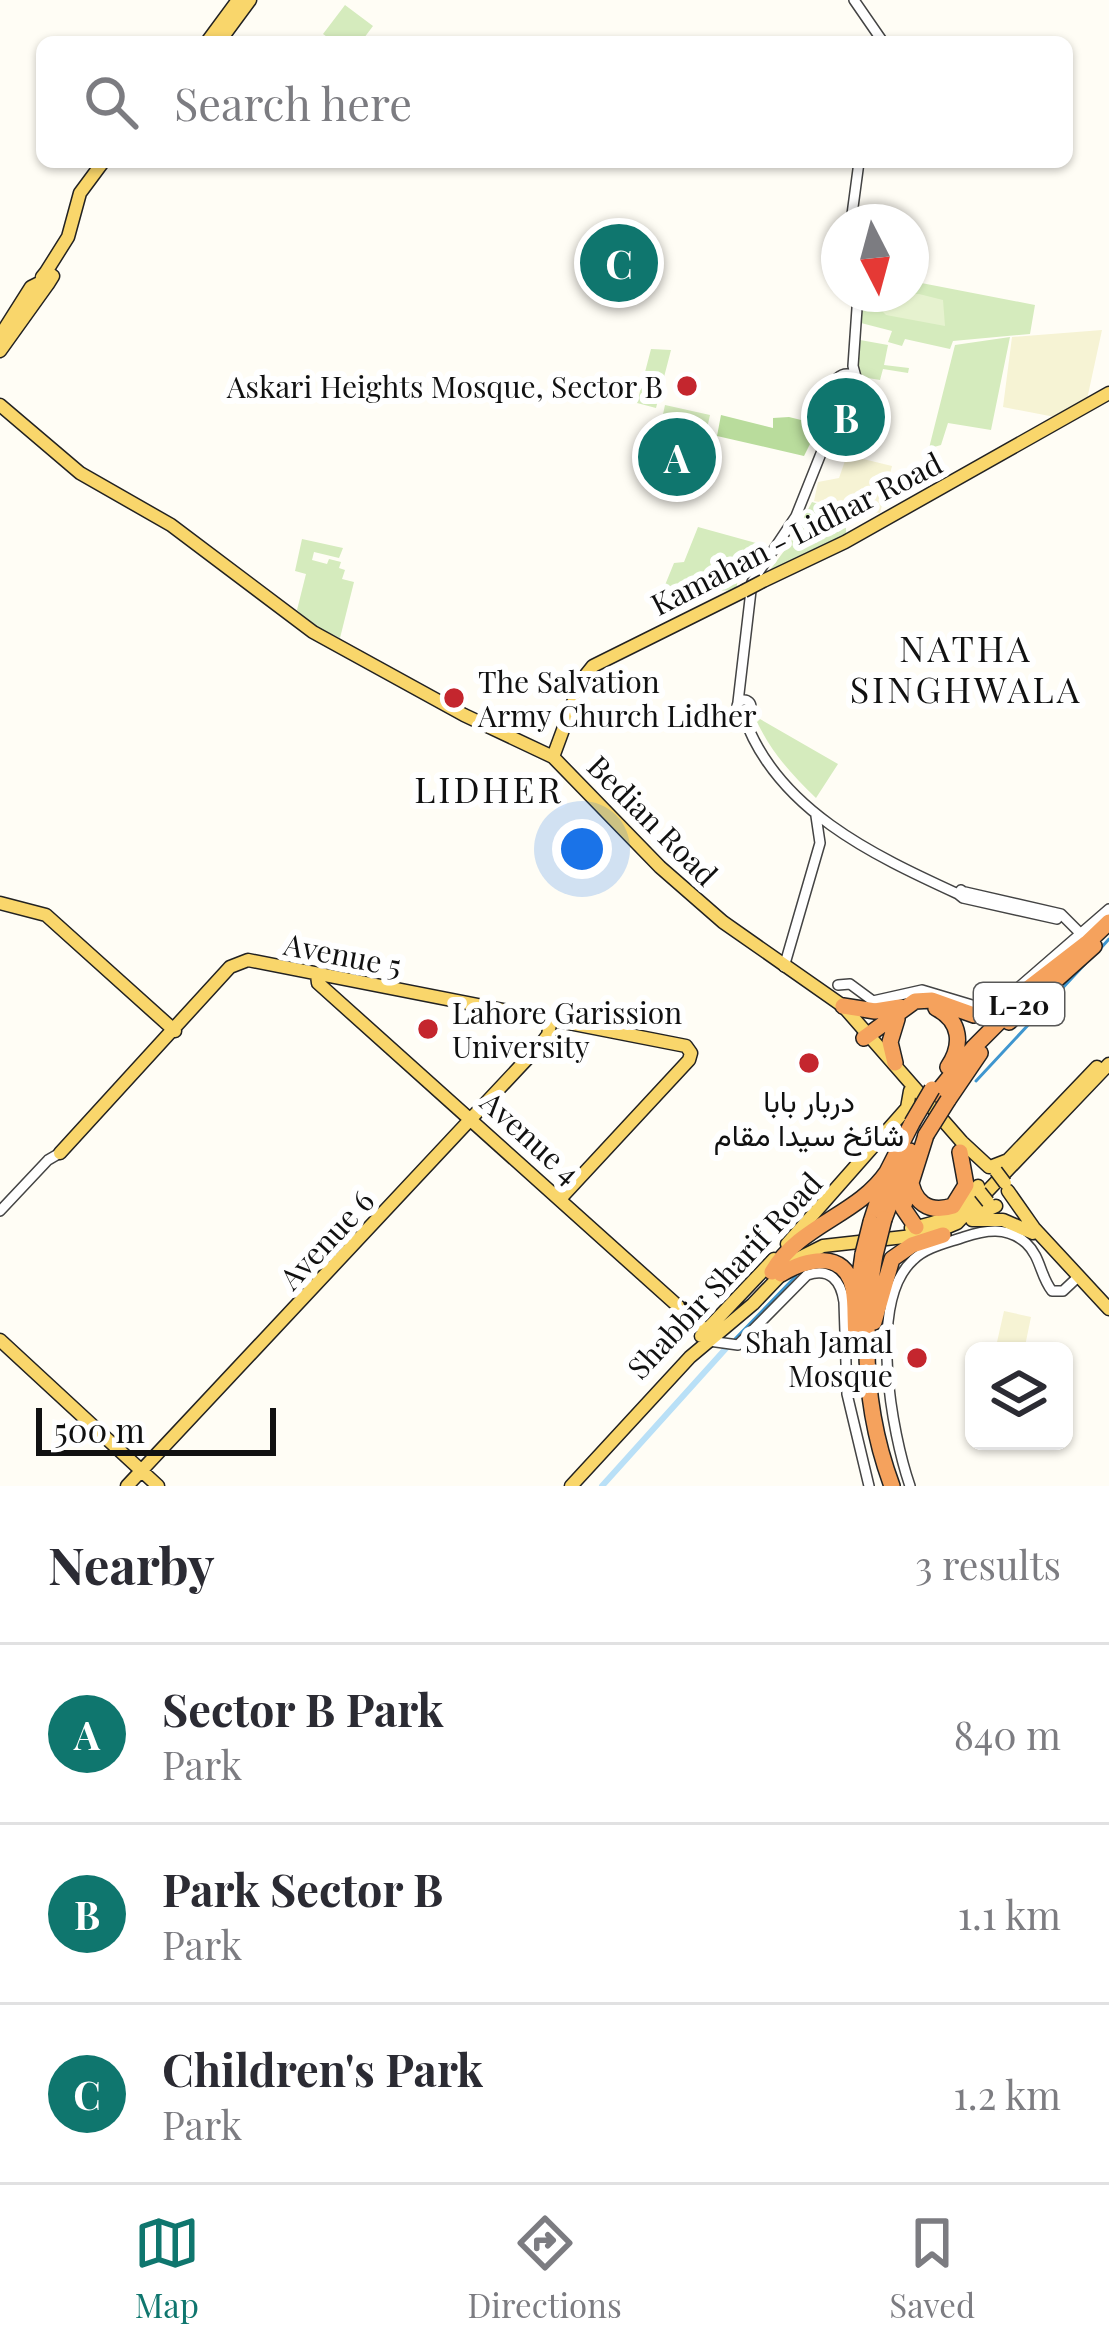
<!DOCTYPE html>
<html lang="en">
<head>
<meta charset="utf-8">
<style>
	:root { --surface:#fff; --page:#f2f2f3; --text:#2b2b33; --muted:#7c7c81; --line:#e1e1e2; --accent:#0f766e }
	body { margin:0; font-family:"Playfair Display",Vazirmatn,serif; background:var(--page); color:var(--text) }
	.controls { position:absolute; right:36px; bottom:36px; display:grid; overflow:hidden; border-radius:18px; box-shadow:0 3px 9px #0004 }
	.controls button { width:108px; height:108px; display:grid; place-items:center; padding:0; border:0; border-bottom:3px solid var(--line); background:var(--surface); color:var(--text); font:60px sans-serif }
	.compass { position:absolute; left:821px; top:204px; width:108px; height:108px; border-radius:50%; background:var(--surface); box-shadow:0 3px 9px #0004; rotate:174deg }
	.scale { position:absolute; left:36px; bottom:30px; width:240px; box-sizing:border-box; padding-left:12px; border:6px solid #111; border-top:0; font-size:33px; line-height:42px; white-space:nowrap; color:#111; -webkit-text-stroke:9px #fff; paint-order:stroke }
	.you { position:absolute; left:582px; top:849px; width:42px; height:42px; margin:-30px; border:9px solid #fff; border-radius:50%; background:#1a73e8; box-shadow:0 0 0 18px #1a73e833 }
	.badge { display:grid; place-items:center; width:78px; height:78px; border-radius:50%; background:var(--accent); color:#fff; font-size:39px; font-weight:700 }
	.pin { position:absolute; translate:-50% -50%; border:6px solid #fff; box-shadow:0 3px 12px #0006 }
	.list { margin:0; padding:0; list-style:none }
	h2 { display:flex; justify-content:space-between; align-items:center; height:156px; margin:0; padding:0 48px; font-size:51px }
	h2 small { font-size:39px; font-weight:400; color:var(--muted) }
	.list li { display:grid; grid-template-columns:78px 1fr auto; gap:36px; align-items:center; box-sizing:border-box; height:180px; padding:0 48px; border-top:3px solid var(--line) }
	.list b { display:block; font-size:45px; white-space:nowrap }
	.list p { margin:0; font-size:39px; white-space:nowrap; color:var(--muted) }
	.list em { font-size:39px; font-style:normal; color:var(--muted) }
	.icon { flex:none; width:66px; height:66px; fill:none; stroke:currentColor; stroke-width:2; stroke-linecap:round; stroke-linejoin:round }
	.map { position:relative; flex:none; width:1109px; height:1486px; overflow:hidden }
	.search { position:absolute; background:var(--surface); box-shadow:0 3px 9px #0004; left:36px; right:36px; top:36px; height:132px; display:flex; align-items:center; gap:30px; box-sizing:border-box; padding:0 42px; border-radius:18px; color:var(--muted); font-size:45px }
	.sheet { height:696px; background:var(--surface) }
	nav { display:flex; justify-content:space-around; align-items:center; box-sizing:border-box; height:168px; border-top:3px solid var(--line); background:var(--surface); font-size:33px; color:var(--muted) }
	nav a { display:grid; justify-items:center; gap:6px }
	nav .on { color:var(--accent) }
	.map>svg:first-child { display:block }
	.farmland { fill:#f6f3d4 }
	.green { fill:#d5ebbd }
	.forest { fill:#b9dc9c }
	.pitch { fill:#e6f2cf }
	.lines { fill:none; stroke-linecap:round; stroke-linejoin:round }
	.stream { stroke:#3f96cf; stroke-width:3 }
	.canal { stroke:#b9e0f7; stroke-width:6 }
	.minor-casing { stroke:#444; stroke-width:12 }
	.major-casing { stroke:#222; stroke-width:15 }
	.highway-casing { stroke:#222; stroke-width:18 }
	.minor { stroke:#fff; stroke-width:9 }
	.major { stroke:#f9d66b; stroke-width:12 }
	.highway { stroke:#f5a25d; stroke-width:15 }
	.major-bridge-casing { stroke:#222; stroke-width:15; stroke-linecap:butt }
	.highway-bridge-casing { stroke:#222; stroke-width:18; stroke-linecap:butt }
	.major-bridge { stroke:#f9d66b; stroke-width:12 }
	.highway-bridge { stroke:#f5a25d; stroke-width:15 }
	.poi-dot { fill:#c4262e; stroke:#fff; stroke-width:4.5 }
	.labels { text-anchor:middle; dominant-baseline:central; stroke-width:12; stroke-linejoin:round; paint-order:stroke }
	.shield { fill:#fff; stroke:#585858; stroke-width:3 }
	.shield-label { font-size:27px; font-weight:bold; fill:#111 }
	.poi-label { font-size:30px; fill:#111; stroke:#fff; text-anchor:end }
	.street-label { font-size:30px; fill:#111; stroke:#fff }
	.quarter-label { font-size:36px; letter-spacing:3px; fill:#111; stroke:#fff }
</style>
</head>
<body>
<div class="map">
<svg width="1109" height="1486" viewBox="0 0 1109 1486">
	<rect width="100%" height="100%" fill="#fffdf5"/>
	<!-- farmland -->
	<path class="farmland" d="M1102 330 1086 404 1055 417 1003 407 1012 337Z
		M847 455 892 466 880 513 814 501 818 482 839 478Z
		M1004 1311 1031 1317 1024 1351H995Z"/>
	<!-- green -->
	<path class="green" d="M345 5 373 26 361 42H334L323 34Z
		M911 281 1035 305 1030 334 953 341 950 349 905 339 902 346 888 342 892 331 861 323V294H911Z
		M1010 337 991 430 948 423 941 445 934 447 931 466 925 464 955 345Z
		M860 340 888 345 884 365 909 368 908 373 883 369 880 380 862 377 856 367Z
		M651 349 671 350 656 408 637 403Z
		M665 405 710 415 693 491 649 479Z
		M812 502 846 512V537L764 578 790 543Z
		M698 527 756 543 741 563 736 590 712 591 682 610 663 605V590L674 563 684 562Z
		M302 539 343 548 339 558 314 552 312 560 327 564 329 559 341 562 339 568 345 570 342 579 354 582 340 638 313 625 297 610 306 574 295 571Z
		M760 719 838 764 816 798C791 774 772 753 757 722Z"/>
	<!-- forest -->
	<path class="forest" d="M721 415 773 428V418L789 417 813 423V438L804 456 717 436Z"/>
	<!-- pitch -->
	<path class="pitch" d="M885 294H919L943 300 945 326 886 315 878 307Z"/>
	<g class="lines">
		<!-- stream -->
		<path class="stream" d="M1100 949 1109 939
			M976 1081 1085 964
			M735 1339 796 1276"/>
		<!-- canal -->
		<path class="canal" d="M602 1486 729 1345"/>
		<defs>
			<path id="minor" d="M854 0 883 42
				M851 222 859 162
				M834 387a13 13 0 1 1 26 0a13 13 0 1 1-26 0Z
				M856 377 853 366 858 294
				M737 707a7 7 0 1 1 14 0a7 7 0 1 1-14 0Z
				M738 702 752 582 796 516 834 421 840 398
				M743 714C775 809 873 855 958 894L961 890 966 894 963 898 958 894
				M965 892 1061 914 1081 934
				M963 898 1057 919
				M784 967 820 843 816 816
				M838 985 850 984 873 1001 922 990 972 1005 990 1006
				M1019 987 1109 909
				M0 1211 48 1160 60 1153
				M709 1341 738 1345 807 1275C830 1267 841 1281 844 1302L847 1394 869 1486
				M910 1486C892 1434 867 1302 913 1260 926 1247 947 1243 964 1237 985 1230 1007 1226 1026 1243 1041 1257 1040 1276 1052 1291H1063L1079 1276"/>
			<path id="major" d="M207 42 238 0
				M219 42 250 0
				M46 272 42 277 48 284 53 276 46 272 68 237 80 193 103 162
				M0 336 31 287 41 282
				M0 351 48 284
				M0 405 80 473 171 525 313 632 464 715 553 757 660 867 723 922 843 1006 962 1142 989 1167
				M763 581 845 542 1109 393
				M553 757 581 681 593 666 744 591
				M0 903 46 915 175 1031
				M317 975 318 983 708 1333
				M60 1153 230 967 248 960 686 1046 691 1053 689 1060 560 1199
				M990 1167 1008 1160 1097 1067
				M1008 1191 1034 1228 1109 1309
				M974 1216 996 1206
				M972 1220H1003L1033 1233
				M911 1228C939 1223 966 1214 978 1186
				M787 1244 907 1108 910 1091
				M701 1336 774 1259
				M0 1340 158 1486
				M127 1486 541 1044 548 1035 551 1019
				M571 1486 690 1357 753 1304 795 1260 823 1246 931 1234 957 1223 1109 1064"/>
			<path id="highway" d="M1086 944 1109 922
				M843 1006 875 1011 900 1007
				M936 1008C961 1021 963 1045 948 1067
				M1009 1022 1094 946
				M864 1038 915 1001 932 1000 974 1015 1000 1010 1092 939
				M895 1063 890 1042 897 1019
				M936 1094 974 1047 1010 1011
				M948 1100 980 1053
				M910 1177C913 1202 928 1214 953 1206L966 1185 960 1152
				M884 1219 910 1151
				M871 1222 887 1172 912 1123
				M916 1227 903 1208 926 1135
				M875 1255C861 1333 864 1411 892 1486
				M772 1272C800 1224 857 1216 887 1172
				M781 1274C806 1259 845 1249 853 1288 857 1308 853 1328 858 1348
				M857 1296 863 1254
				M874 1322 892 1259 912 1245 943 1235"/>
		</defs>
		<!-- minor casing -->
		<use href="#minor" class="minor-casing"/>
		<!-- major casing -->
		<use href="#major" class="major-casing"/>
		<!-- highway casing -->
		<use href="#highway" class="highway-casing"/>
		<!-- minor -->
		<use href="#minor" class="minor"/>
		<!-- major -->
		<use href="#major" class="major"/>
		<!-- highway -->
		<use href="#highway" class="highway"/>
		<defs>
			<path id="major-bridge" d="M744 591 763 581
				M996 1171 1005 1183
				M980 1192 988 1202"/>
			<path id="highway-bridge" d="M912 1123 932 1089
				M926 1135 948 1100
				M863 1254 871 1222
				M875 1255 884 1219"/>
		</defs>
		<!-- major-bridge casing -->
		<use href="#major-bridge" class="major-bridge-casing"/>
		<!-- highway-bridge casing -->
		<use href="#highway-bridge" class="highway-bridge-casing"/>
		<!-- major-bridge -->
		<use href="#major-bridge" class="major-bridge"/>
		<!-- highway-bridge -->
		<use href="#highway-bridge" class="highway-bridge"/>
	</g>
	<!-- markers -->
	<g class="poi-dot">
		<circle cx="687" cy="386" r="12"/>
		<circle cx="454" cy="698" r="12"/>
		<circle cx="428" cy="1029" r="12"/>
		<circle cx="809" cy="1063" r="12"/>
		<circle cx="917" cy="1358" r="12"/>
	</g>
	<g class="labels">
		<!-- shield labels -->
		<rect class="shield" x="974" y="983" width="90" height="42" rx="9"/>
		<g class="shield-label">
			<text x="1019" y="1004">L-20</text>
		</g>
		<!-- poi labels -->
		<g class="poi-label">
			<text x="663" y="386">Askari Heights Mosque, Sector B</text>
			<text x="478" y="681" text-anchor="start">The Salvation<tspan x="478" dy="34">Army Church Lidher</tspan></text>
			<text x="452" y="1012" text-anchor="start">Lahore Garission<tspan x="452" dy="34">University</tspan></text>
			<text x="809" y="1100" text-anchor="middle">دربار بابا<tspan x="809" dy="34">شائخ سیدا مقام</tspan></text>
			<text x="893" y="1341">Shah Jamal<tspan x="893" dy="34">Mosque</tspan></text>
		</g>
		<!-- street labels -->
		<g class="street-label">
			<text transform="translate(796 533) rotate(-27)">Kamahan - Lidhar Road</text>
			<text transform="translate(653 820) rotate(45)">Bedian Road</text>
			<text transform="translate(343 954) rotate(11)">Avenue 5</text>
			<text transform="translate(531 1137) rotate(42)">Avenue 4</text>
			<text transform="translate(326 1239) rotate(-47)">Avenue 6</text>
			<text transform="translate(724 1275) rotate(-47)">Shabbir Sharif Road</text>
		</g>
		<!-- quarter labels -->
		<g class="quarter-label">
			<text x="966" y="647">NATHA<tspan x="966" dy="41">SINGHWALA</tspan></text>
			<text x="489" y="788">LIDHER</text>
		</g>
	</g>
</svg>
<div class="controls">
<button><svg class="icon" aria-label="layers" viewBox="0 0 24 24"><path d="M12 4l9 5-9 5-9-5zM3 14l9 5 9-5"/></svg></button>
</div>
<svg class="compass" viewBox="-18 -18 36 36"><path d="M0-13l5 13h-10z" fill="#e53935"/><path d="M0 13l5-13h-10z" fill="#7c7c81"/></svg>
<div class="scale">500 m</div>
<div class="you"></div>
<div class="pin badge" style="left:677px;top:457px">A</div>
<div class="pin badge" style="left:846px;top:417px">B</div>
<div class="pin badge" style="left:619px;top:263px">C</div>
<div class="search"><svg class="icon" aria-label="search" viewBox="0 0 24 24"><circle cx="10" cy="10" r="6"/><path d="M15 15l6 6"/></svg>Search here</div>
</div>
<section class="sheet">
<h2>Nearby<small>3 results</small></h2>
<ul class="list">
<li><span class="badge">A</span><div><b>Sector B Park</b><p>Park</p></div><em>840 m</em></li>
<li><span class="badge">B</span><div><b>Park Sector B</b><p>Park</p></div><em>1.1 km</em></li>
<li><span class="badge">C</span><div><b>Children's Park</b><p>Park</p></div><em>1.2 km</em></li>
</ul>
</section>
<nav>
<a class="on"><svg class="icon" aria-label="map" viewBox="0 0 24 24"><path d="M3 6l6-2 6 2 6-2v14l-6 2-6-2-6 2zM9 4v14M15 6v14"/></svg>Map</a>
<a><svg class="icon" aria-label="directions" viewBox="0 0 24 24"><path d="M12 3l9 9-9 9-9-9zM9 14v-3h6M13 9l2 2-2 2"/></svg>Directions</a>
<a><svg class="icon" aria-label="saved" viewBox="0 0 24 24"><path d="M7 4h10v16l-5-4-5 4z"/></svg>Saved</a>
</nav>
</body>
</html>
